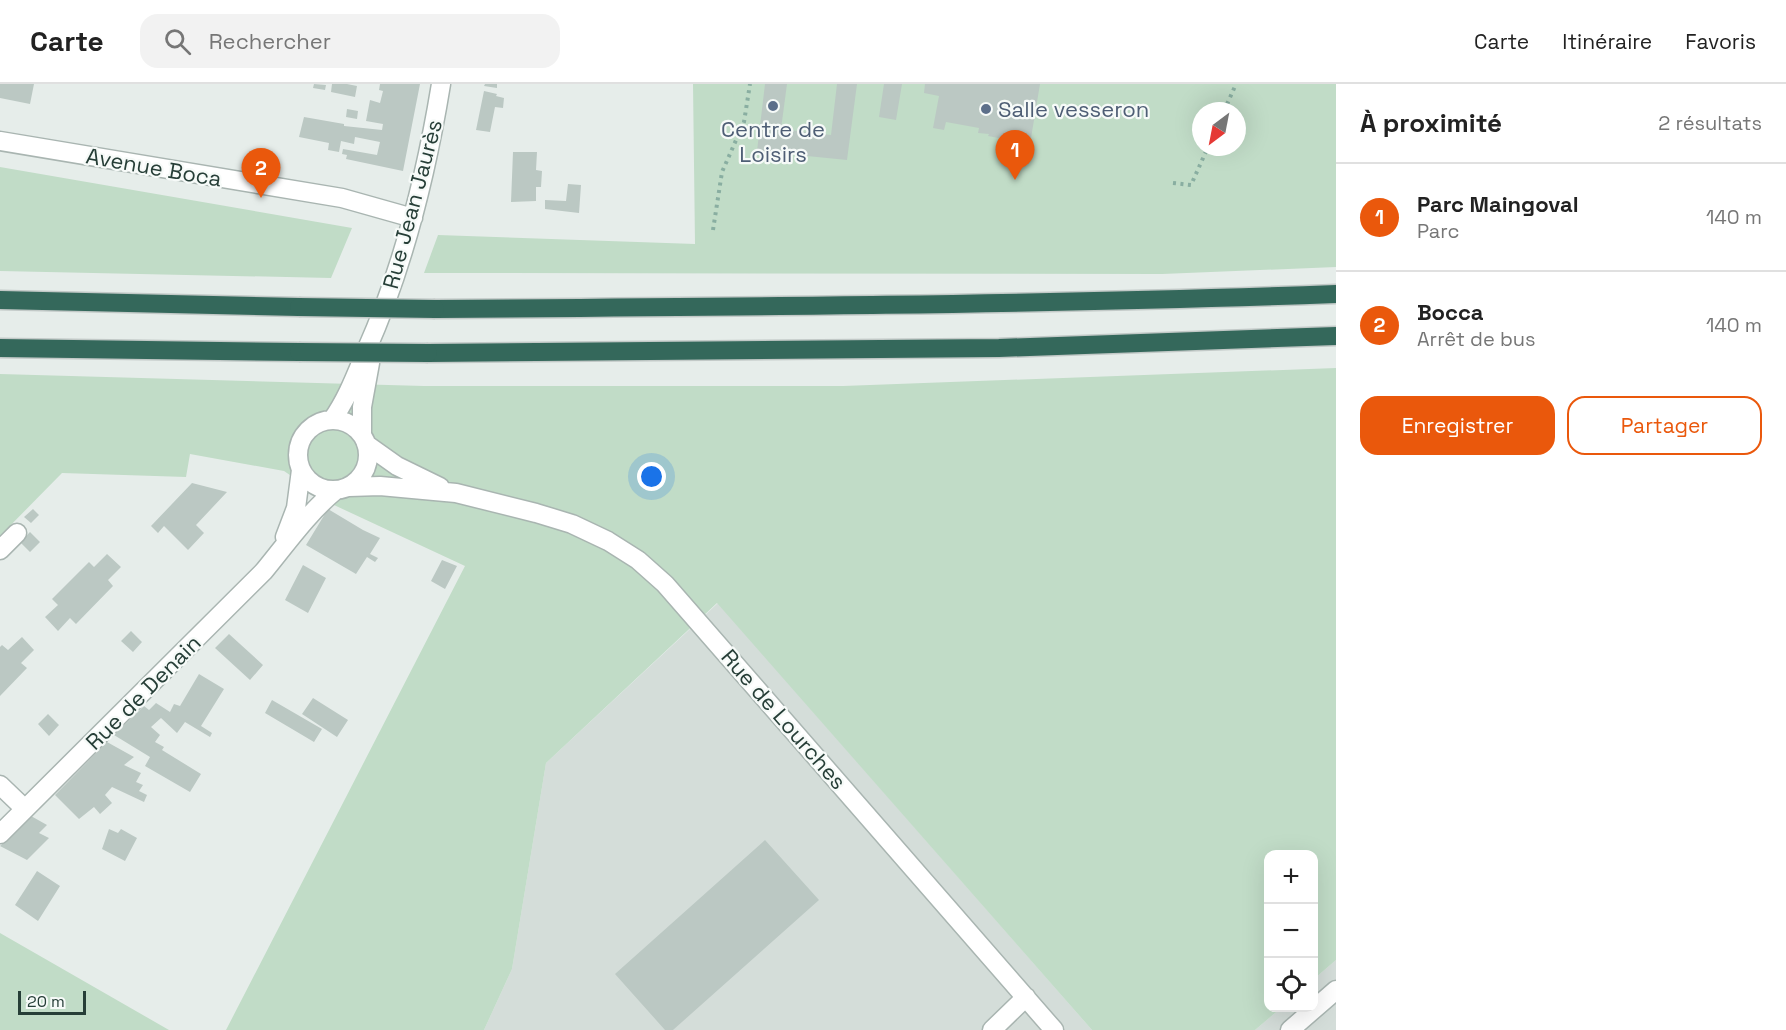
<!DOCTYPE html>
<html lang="fr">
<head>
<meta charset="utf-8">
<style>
	:root { --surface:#fff; --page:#f2f2f2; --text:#222; --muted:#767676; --line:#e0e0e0; --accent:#ea580c }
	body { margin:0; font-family:"Space Grotesk",sans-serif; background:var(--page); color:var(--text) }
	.controls { position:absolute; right:18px; bottom:18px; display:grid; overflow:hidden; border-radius:12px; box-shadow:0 6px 24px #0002 }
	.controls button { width:54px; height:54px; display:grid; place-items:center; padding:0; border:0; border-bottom:2px solid var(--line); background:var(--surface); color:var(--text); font:30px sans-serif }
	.compass { position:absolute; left:1192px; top:18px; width:54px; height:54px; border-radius:50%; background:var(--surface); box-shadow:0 6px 24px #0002; rotate:212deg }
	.scale { position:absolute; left:18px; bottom:15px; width:68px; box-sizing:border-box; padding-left:6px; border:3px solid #263e37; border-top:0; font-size:16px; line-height:21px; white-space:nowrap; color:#263e37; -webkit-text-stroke:4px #f6faf8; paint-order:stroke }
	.you { position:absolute; left:652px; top:393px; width:21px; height:21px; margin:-15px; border:4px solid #fff; border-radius:50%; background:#1a73e8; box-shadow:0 0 0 9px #1a73e833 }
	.badge { display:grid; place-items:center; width:39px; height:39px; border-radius:50%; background:var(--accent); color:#fff; font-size:20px; font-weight:700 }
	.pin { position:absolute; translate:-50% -50px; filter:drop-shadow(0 2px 3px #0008) }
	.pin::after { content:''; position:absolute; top:32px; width:21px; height:18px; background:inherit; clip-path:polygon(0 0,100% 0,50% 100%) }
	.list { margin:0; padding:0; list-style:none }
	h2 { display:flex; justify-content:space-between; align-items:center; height:78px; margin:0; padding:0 24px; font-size:26px }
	h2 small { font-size:20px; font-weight:400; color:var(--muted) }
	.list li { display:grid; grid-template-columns:39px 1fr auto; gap:18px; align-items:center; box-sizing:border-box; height:108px; padding:0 24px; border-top:2px solid var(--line) }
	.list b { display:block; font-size:22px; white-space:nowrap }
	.list p { margin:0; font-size:20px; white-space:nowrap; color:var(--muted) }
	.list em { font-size:20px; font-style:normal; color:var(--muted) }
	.actions { display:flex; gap:12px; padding:18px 24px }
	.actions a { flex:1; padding:14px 0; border:2px solid var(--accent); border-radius:18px; text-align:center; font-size:21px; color:var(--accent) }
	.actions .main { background:var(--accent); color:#fff }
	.icon { flex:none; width:33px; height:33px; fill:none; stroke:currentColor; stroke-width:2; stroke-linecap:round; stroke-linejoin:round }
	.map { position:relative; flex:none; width:1336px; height:946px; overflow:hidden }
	header { display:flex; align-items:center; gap:36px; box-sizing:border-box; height:84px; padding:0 30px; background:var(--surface); border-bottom:2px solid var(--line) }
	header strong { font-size:28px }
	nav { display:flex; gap:33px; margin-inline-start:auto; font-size:21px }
	.search { width:420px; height:54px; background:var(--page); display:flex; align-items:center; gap:15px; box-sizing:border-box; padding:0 21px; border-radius:18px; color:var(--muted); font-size:22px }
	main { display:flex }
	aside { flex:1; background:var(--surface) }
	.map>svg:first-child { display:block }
	.built { fill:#d4ddd9 }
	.green { fill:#c1dcc7; fill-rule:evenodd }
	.building { fill:#bbc8c3 }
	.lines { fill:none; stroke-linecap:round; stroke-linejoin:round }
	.minor-casing { stroke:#a9b5b1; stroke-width:21 }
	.highway-casing { stroke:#c2c9c7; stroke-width:21 }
	.path { stroke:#89aea1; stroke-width:4; stroke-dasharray:3 4.5; stroke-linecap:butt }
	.minor { stroke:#fff; stroke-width:18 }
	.highway { stroke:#34685b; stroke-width:18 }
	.highway-bridge-casing { stroke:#c2c9c7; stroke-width:21; stroke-linecap:butt }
	.highway-bridge { stroke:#34685b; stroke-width:18 }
	.service-dot { fill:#5c6f8a; stroke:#f6faf8; stroke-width:2 }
	.labels { text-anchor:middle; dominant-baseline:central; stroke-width:4.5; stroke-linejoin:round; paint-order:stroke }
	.service-label { font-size:22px; fill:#4e5e75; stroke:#f6faf8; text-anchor:start }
	.street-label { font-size:22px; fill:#263e37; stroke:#f6faf8 }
</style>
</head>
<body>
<header>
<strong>Carte</strong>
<div class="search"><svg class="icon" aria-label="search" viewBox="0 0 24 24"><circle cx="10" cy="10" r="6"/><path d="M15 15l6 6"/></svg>Rechercher</div>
<nav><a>Carte</a><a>Itinéraire</a><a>Favoris</a></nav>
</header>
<main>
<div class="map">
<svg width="1336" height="946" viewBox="0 0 1336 946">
	<rect width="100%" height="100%" fill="#e6edea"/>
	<!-- built -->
	<path class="built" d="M718 519 1092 946H484L512 885 546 679Z
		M1336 876V946H1255L1281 924H1314V895Z"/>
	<!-- green -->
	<path class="green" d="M693 0H1336V183L1162 190 424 189 438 151 695 160ZM1201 27H1237V63H1201Z
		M0 83 352 144 331 194 0 187Z
		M1336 284V876L1314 895V770H1268V924H1281L1255 946H1092L717 519 546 679 512 885 484 946H226L465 482 334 421 284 387 190 370 186 393 62 389 0 452V290L424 302H843Z
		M0 849 169 946H0Z"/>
	<!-- building -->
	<path class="building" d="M0 0H34L30 20 0 14Z
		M314 0 326 1 325 6 313 4Z
		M332 0H347L357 2 355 13 331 8Z
		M380 0H420L403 87 346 75 347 71 342 70 343 65 377 71 380 58 355 53 354 60 341 57 339 68 328 66 329 59 299 53 304 33 344 40V42L382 46 383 40 366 37 370 16 380 19 383 7 379 6Z
		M485 0H497V4L484 2Z
		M765 0H787L781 45 831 51 837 0H857L847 76 757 67Z
		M884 0H902L896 36 879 33Z
		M925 0H1040L1030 60 988 52 989 50 978 49 979 44 946 38 944 46 933 44 939 12 924 9Z
		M484 7 497 10 496 12 504 14 503 24 495 23 490 48 476 46Z
		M347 25 358 27 357 35 346 33Z
		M513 68H537L536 86 542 87 541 103H536V117L511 118Z
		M568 100 581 101 579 129 545 125V116L566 117Z
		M192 399 227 408 196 441 204 449 188 466 164 442 158 449 151 442Z
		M33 425 39 431 31 439 24 433Z
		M328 425 363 446 380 454 370 470 378 474 375 478 367 473 356 490 306 461Z
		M30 448 40 458 30 468 20 458Z
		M107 470 121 483 108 496 113 502 76 540 70 534 58 547 45 533 58 521 52 515 89 478 94 483Z
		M442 476 457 482 445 505 431 497Z
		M303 481 326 494 308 529 285 516Z
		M131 547 142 558 133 568 121 557Z
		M229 550 263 581 250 596 215 564Z
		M22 553 34 566 21 579 27 584 0 612V563L2 561 8 566Z
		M199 590 224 605 201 642 212 649 210 653 185 638 177 649 161 634 151 643 160 651 155 658 164 663 162 666 201 690 190 708 145 682 150 673 114 651 144 622 149 626 156 619 170 628 174 620 180 622Z
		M313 614 348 636 337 653 302 630Z
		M272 616 322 645 314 658 265 629Z
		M48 630 59 641 49 652 38 640Z
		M107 658 134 673 124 681 141 689 136 698 143 701 139 707 147 711 144 718 112 703 105 711 112 719 100 730 94 723 79 735 55 711Z
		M31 732 47 741 39 749 49 754 27 776 0 762Z
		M109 745 118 749 121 745 137 754 125 777 102 765Z
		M765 756 819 816 673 946H665L615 890Z
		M37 787 60 802 38 837 15 821Z"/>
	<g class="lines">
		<defs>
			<path id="minor" d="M0 57 342 114 413 134
				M298 371a35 35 0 1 1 70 0a35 35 0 1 1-70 0Z
				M332 336C347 315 356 291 366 267 404 182 426 92 441 0
				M362 351V323L370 279
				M366 360 397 382 440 403
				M349 403 380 402 456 409 536 429 572 440 608 457 638 476 665 500 1054 946
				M285 453 296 424 301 386
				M0 466 17 449
				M0 701 25 725
				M0 750 264 487C287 459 308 429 336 406
				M992 946 1026 913
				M1290 946 1336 906"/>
			<path id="highway" d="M0 216 299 223
				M435 225C735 223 1036 221 1336 210
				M0 264 299 268
				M428 269 999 264 1336 252"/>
		</defs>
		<!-- minor casing -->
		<use href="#minor" class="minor-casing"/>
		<!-- highway casing -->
		<use href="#highway" class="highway-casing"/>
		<!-- path -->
		<path class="path" d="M1224 27 1236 0
			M1173 99 1191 101 1208 63
			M713 146 722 88 744 38 750 0"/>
		<!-- minor -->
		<use href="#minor" class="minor"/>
		<!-- highway -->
		<use href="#highway" class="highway"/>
		<defs>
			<path id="highway-bridge" d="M299 223 435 225
				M299 268 428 269"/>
		</defs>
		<!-- highway-bridge casing -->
		<use href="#highway-bridge" class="highway-bridge-casing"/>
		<!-- highway-bridge -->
		<use href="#highway-bridge" class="highway-bridge"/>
	</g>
	<!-- markers -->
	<g class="service-dot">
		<circle cx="773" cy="22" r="6"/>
		<circle cx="986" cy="25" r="6"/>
	</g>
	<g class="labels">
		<!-- service labels -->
		<g class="service-label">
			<text x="998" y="25">Salle vesseron</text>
			<text x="773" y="45" text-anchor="middle">Centre de<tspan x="773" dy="25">Loisirs</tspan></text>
		</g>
		<!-- street labels -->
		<g class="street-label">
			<text transform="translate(154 83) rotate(10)">Avenue Boca</text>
			<text transform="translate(412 120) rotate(-75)">Rue Jean Jaurès</text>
			<text transform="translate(143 608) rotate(-45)">Rue de Denain</text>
			<text transform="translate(784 635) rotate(49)">Rue de Lourches</text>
		</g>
	</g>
</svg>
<div class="controls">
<button>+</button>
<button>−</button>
<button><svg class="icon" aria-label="locate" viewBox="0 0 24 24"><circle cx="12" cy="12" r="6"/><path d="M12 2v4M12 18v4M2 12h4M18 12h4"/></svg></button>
</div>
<svg class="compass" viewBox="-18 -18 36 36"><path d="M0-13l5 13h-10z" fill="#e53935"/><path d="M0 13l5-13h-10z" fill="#767676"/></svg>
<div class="scale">20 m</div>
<div class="you"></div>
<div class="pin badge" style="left:1015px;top:96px">1</div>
<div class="pin badge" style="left:261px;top:114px">2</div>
</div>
<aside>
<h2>À proximité<small>2 résultats</small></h2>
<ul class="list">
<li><span class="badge">1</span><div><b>Parc Maingoval</b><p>Parc</p></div><em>140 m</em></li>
<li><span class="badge">2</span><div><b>Bocca</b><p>Arrêt de bus</p></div><em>140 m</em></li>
</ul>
<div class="actions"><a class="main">Enregistrer</a><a>Partager</a></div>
</aside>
</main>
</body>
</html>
